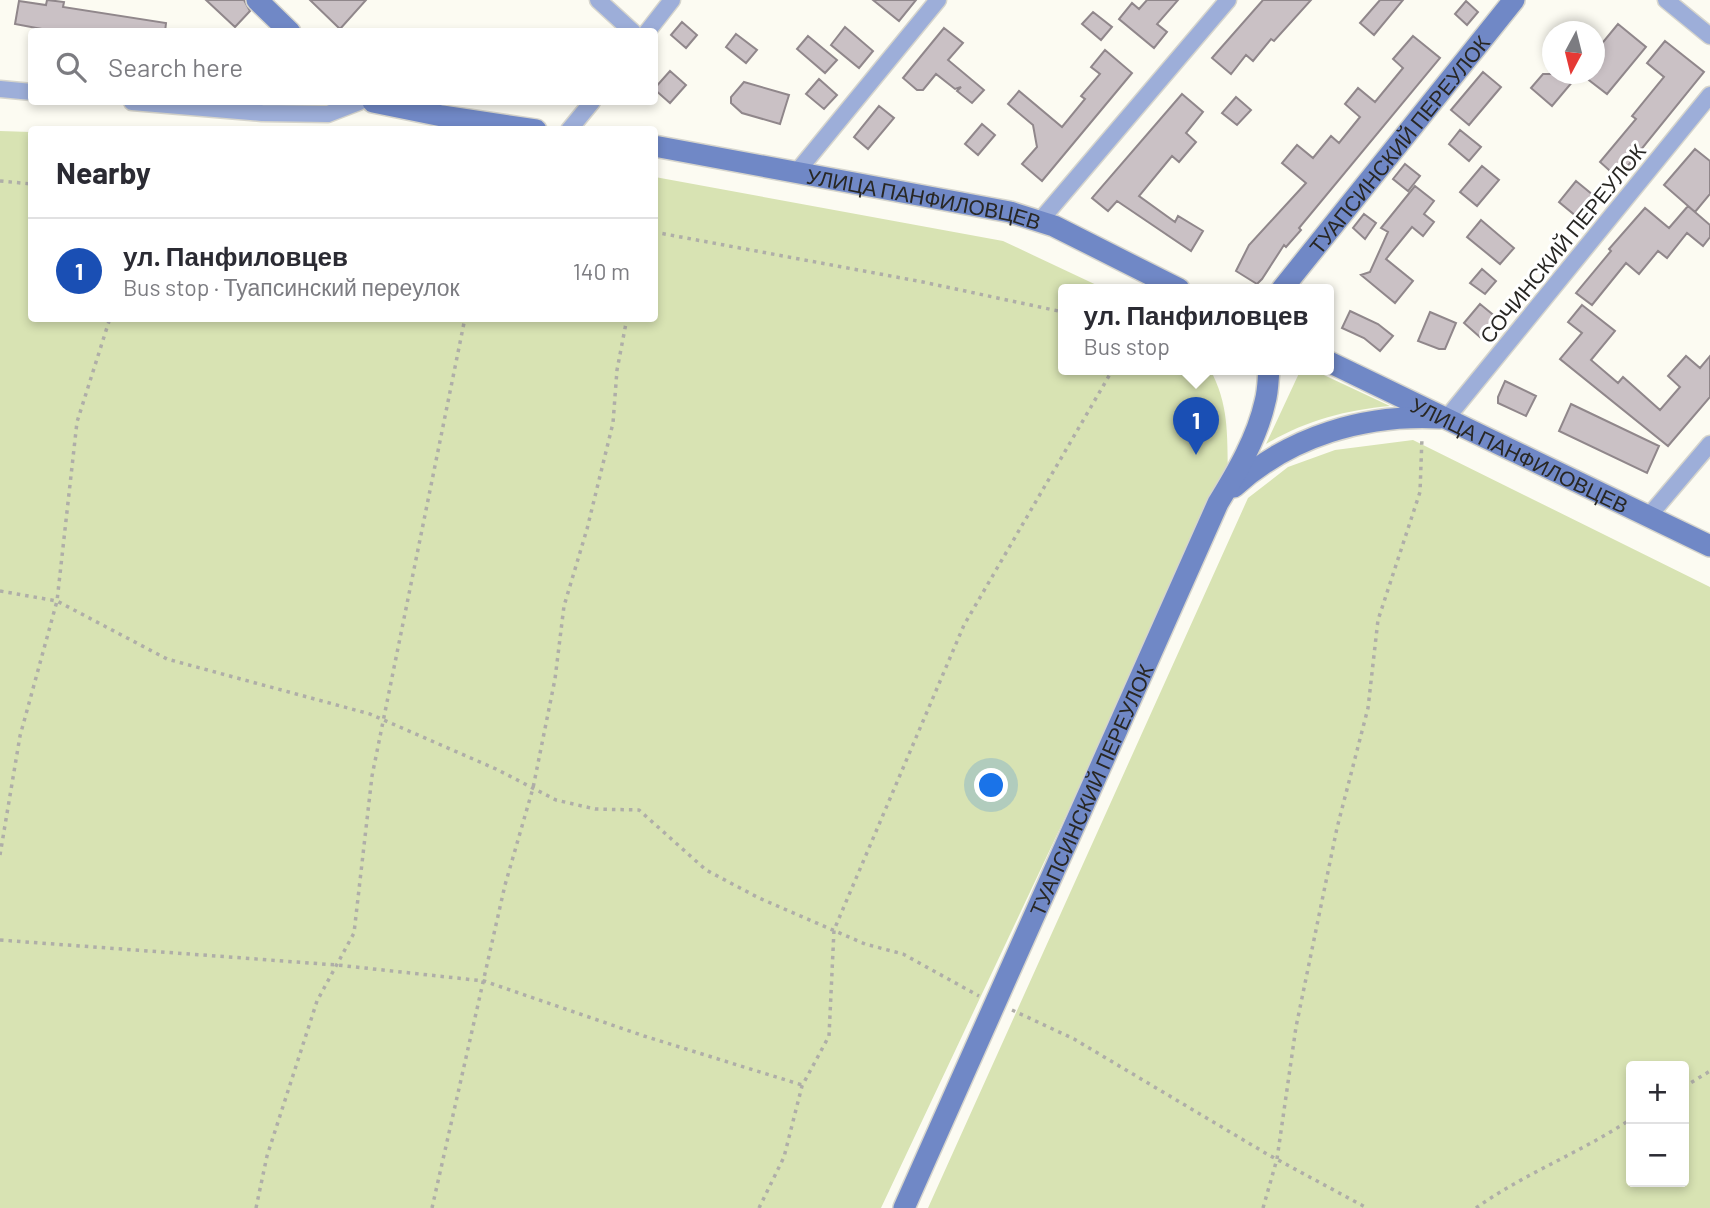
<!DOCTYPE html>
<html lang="en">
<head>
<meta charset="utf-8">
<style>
	:root { --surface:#fff; --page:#f2f2f3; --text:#2b2b33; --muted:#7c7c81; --line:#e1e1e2; --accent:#287c28 }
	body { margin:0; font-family:Barlow,sans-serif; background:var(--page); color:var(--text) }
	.controls { position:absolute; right:21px; bottom:21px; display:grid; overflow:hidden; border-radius:7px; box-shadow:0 4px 10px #0003 }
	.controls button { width:63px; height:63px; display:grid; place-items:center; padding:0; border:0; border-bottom:2px solid var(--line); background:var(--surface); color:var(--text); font:35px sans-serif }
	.compass { position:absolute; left:1542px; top:21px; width:63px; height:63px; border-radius:50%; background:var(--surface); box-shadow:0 4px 10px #0003; rotate:187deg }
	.you { position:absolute; left:992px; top:786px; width:24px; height:24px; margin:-18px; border:5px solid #fff; border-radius:50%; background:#1a73e8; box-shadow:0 0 0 10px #1a73e833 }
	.badge { display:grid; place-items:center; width:46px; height:46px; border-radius:50%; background:var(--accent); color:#fff; font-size:23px; font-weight:700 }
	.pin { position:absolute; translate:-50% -58px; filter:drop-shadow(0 2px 4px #0008) }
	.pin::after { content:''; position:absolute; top:37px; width:24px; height:21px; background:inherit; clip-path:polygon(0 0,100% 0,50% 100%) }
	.popup { position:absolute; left:1058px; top:284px; width:276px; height:91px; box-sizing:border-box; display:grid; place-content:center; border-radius:7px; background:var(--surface); filter:drop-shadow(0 2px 5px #0005); font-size:23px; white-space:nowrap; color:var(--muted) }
	.popup b { font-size:26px; color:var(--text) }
	.popup::after { content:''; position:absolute; left:50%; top:100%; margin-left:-14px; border:14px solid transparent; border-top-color:var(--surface) }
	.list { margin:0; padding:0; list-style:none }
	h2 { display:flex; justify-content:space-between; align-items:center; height:91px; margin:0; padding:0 28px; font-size:30px }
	h2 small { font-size:23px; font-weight:400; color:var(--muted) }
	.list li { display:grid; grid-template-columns:46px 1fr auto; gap:21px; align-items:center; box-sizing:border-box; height:105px; padding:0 28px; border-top:2px solid var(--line) }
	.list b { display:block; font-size:26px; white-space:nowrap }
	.list p { margin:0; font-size:23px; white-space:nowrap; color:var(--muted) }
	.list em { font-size:23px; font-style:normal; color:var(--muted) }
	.icon { flex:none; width:38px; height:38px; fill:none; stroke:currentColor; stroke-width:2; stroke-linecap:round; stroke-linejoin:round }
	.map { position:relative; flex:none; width:1710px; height:1208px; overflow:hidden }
	.search { position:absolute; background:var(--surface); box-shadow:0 4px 10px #0003; left:28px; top:28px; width:630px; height:77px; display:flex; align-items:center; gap:18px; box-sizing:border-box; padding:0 24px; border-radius:7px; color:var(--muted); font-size:26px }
	.panel { position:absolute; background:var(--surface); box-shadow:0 4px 10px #0003; left:28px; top:126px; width:630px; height:196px; border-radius:7px }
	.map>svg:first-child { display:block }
	.green { fill:#d8e3b3; fill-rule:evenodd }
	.building { fill:#cac1c5; stroke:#90878b; stroke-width:2 }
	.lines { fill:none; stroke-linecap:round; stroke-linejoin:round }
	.street-casing { stroke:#d6d5cd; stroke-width:19 }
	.secondary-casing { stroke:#d6d5cd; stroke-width:24 }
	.path { stroke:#afaea8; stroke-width:3.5; stroke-dasharray:3.5 5; stroke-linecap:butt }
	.street { stroke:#9daed9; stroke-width:16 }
	.secondary { stroke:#7088c6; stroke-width:21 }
	.labels { text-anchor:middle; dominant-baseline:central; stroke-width:6; stroke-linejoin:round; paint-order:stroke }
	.street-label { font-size:21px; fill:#282724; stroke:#fff }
</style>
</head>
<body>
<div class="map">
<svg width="1710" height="1208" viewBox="0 0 1710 1208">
	<rect width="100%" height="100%" fill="#fcfbf2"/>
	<!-- green -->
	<path class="green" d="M0 131 31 132 32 318H654L655 177 1003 241 1105 289H1063V369H1210C1229 405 1227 433 1228 472L881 1208H0Z
		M1301 369H1311L1390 406C1345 410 1305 421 1266 444Z
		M1413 440 1710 587V1208H928L1248 498 1288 467 1335 450ZM1631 1066H1684V1182H1631Z"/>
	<!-- building -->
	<path class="building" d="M47 0 64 2 63 7 166 23 165 32H82L59 29 58 32 15 24 19 1 46 5Z
		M206 0H244L250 11 235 27Z
		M310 0H366L340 29Z
		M873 0H916L899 21Z
		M1147 0H1178L1157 24 1167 32 1154 48 1119 19 1132 3 1139 9Z
		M1263 0H1311L1274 41 1271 39 1253 61 1246 55 1231 74 1212 58Z
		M1380 0H1403L1374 35 1360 23Z
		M1466 1 1478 12 1467 25 1455 14Z
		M1093 12 1112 27 1101 40 1082 24Z
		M682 22 697 35 686 48 671 35Z
		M1618 24 1646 47 1607 94 1581 74H1594V53Z
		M845 27 873 51 859 68 831 45Z
		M944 28 963 43 948 60 984 90 972 103 957 91 961 87 955 89 936 74 923 90H917L903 78Z
		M736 34 757 50 746 63 726 47Z
		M808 36 837 60 825 73 797 49Z
		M1413 36 1440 58 1299 228 1301 230 1286 247 1284 245 1262 279 1257 284 1236 271 1249 245 1306 183 1282 163 1297 145 1313 158 1331 136 1339 143 1360 117 1345 104 1358 88 1375 102 1403 68 1393 59Z
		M1665 41 1704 72 1618 178 1600 162 1636 119 1632 116 1664 77 1647 63Z
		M1105 50 1132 73 1042 181 1022 164 1037 147 1033 125 1008 104 1019 91 1062 127 1085 99 1081 96 1100 74 1091 67Z
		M670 71 686 85 670 103 654 89Z
		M1483 72 1501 87 1469 125 1451 110Z
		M1543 74H1579L1552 106 1531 88Z
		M819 79 837 95 824 109 806 94Z
		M744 82 789 95 780 124 742 113 731 103V97Z
		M1182 94 1203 112 1186 133 1196 142 1179 162 1172 156 1139 196 1175 222 1178 216 1203 231 1191 251 1117 201 1108 211 1092 198Z
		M1236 97 1251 110 1237 125 1222 113Z
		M879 106 894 118 868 149 854 137Z
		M982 124 995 135 978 155 965 144Z
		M1460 130 1481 147 1469 161 1449 144Z
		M1695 149 1710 161V194L1695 212 1664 185Z
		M1405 164 1420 176 1408 191 1393 179Z
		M1482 166 1499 180 1477 206 1460 192Z
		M1576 181 1599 200 1582 221 1559 202Z
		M1415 186 1434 201 1424 214 1434 222 1423 236 1412 227 1386 259 1413 281 1395 303 1361 275 1370 272 1388 232 1381 228Z
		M1688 206 1710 225V237L1703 246 1687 233 1667 258 1658 251 1639 274 1626 263 1592 305 1576 293 1611 251 1609 249 1645 208 1669 228Z
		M1364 214 1376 223 1365 239 1353 228Z
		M1481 220 1514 248 1500 264 1467 237Z
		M1482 269 1496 281 1485 294 1470 283Z
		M1480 304 1497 318 1481 338 1464 323Z
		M1582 305 1615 331 1591 360 1618 383 1623 377 1660 410 1680 387 1668 376 1686 356 1700 368 1710 356V397L1668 446 1560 359 1582 333 1568 322Z
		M1350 311 1378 324 1393 336 1380 351 1364 338 1342 328Z
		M1430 312 1456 323 1445 349H1439L1418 341Z
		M1505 381 1536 396 1526 416 1498 403V397Z
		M1571 404 1659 446 1647 473 1559 431Z"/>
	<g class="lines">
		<defs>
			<path id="street" d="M598 0 633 32
				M1666 0 1710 36
				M647 32 672 0
				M0 89 32 92
				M132 102 262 113 328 114 359 102
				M569 130 592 102
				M796 173 938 0
				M1039 222 1228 0
				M1446 419 1710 95
				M1648 517 1710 444"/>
			<g id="secondary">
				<path d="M257 0 290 32"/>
				<path d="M373 102 442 116 536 130"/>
				<path id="s1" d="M654 146 1010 212 1054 226 1179 289"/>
				<path id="s2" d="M1282 289 1514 0"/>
				<path id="s3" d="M1329 362 1710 546"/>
				<path d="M1234 487C1290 436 1365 414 1440 418"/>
				<path id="s4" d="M904 1208 1218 503C1237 472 1257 438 1265 402 1268 392 1268 380 1269 369"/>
			</g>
		</defs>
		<!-- street casing -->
		<use href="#street" class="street-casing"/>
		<!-- secondary casing -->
		<use href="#secondary" class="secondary-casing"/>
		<!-- path -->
		<path class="path" d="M0 181 32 184
			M654 232 923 282 1063 312
			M0 591 57 601 167 659 370 714 496 769 556 800 595 809 639 810 706 870 759 898 865 944 903 954 979 996
			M0 855 20 736 57 601 77 422 110 318
			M0 940 337 965 484 981 644 1036 802 1085
			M1012 1010 1074 1039 1267 1154 1367 1208
			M1684 1087 1710 1071
			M256 1208 267 1156 317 1001 354 933 372 776 465 318
			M432 1208 505 885 533 788 555 679 564 606 587 529 613 423 617 370 627 318
			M759 1208 784 1157 802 1086 829 1036 834 930 964 625 1113 369
			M1263 1208 1277 1159 1296 1027 1337 828 1368 708 1378 620 1420 492 1422 437
			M1476 1208C1525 1173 1582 1152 1631 1119"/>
		<!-- street -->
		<use href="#street" class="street"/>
		<!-- secondary -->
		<use href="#secondary" class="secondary"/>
	</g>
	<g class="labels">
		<!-- street labels -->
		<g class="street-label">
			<text stroke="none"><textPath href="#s2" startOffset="186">ТУАПСИНСКИЙ ПЕРЕУЛОК</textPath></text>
			<text stroke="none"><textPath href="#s1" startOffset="275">УЛИЦА ПАНФИЛОВЦЕВ</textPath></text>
			<text transform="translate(1562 243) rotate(-51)">СОЧИНСКИЙ ПЕРЕУЛОК</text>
			<text stroke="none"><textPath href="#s3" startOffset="212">УЛИЦА ПАНФИЛОВЦЕВ</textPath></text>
			<text stroke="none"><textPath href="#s4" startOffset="458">ТУАПСИНСКИЙ ПЕРЕУЛОК</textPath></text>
		</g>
	</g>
</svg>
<div class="controls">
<button>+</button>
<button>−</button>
</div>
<svg class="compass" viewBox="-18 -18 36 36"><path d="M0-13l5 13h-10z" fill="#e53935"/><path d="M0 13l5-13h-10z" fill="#7c7c81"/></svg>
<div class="you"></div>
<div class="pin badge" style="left:1196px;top:455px;background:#1a4fb4">1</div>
<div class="popup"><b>ул. Панфиловцев</b>Bus stop</div>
<div class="search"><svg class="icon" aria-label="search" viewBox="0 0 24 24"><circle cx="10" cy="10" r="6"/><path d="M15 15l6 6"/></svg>Search here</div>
<section class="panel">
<h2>Nearby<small></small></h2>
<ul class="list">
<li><span class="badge" style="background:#1a4fb4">1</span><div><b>ул. Панфиловцев</b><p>Bus stop · Туапсинский переулок</p></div><em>140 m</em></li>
</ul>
</section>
</div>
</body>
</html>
